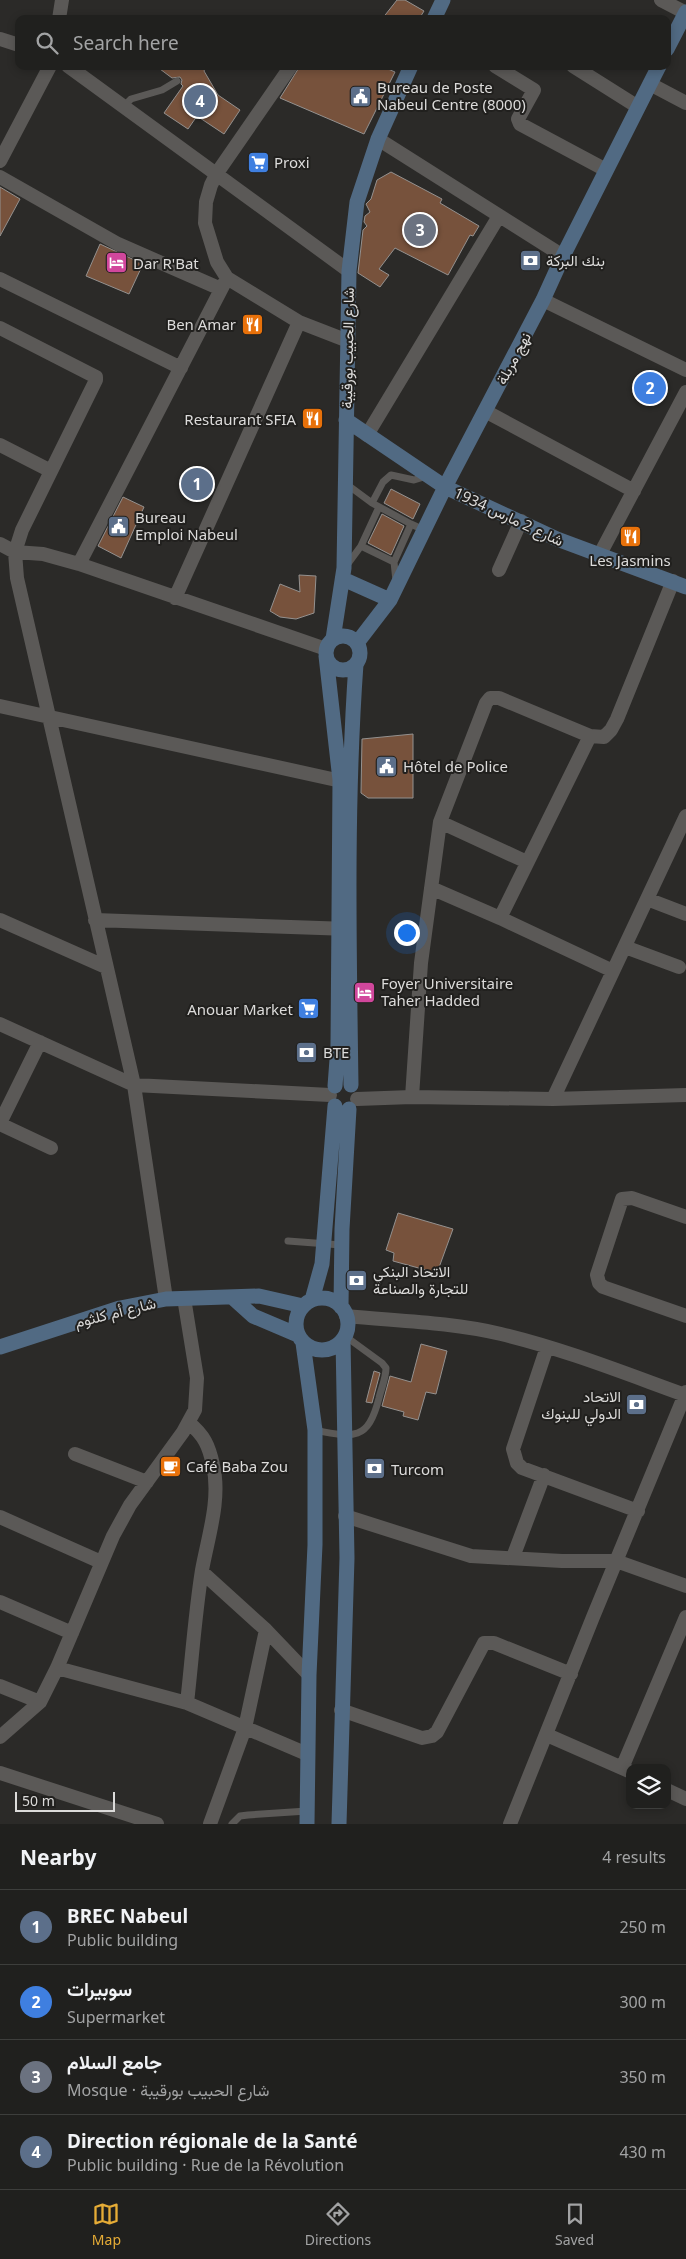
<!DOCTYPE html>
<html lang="en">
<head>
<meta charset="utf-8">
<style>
	:root { --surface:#20201e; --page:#282827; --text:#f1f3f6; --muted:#a2a3a4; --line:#3d3e3c; --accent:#e6ac36 }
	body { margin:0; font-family:"Noto Sans",Vazirmatn,sans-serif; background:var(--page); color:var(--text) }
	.controls { position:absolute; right:15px; bottom:15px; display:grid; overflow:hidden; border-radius:10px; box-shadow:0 2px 8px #0003 }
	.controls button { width:45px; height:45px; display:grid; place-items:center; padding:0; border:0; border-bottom:1px solid var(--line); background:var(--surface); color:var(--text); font:25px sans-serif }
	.scale { position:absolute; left:15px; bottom:12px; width:100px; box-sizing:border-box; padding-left:5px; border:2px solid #dcdbda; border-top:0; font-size:14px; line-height:18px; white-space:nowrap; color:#dcdbda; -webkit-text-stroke:4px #21201e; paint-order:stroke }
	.you { position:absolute; left:406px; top:932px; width:18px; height:18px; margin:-12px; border:4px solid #fff; border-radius:50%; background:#1a73e8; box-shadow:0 0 0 8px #1a73e833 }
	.badge { display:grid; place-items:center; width:32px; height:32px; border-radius:50%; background:var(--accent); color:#fff; font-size:16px; font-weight:700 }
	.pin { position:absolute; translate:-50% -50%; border:2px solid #fff; box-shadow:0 1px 5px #0006 }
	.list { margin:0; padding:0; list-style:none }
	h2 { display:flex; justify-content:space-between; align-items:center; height:65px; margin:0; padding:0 20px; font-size:21px }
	h2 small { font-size:16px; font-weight:400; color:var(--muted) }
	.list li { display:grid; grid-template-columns:32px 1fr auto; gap:15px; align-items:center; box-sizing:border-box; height:75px; padding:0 20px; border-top:1px solid var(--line) }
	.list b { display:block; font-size:19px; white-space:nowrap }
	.list p { margin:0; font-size:16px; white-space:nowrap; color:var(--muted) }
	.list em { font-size:16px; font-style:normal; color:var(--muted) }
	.icon { flex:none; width:28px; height:28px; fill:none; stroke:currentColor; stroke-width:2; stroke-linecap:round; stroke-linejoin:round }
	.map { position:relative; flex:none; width:686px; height:1824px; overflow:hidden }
	.search { position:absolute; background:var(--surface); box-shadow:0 2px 8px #0003; left:15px; right:15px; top:15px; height:55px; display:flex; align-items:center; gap:12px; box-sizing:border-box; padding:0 18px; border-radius:10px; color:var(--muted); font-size:19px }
	.sheet { height:365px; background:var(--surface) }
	nav { display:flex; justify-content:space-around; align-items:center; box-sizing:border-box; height:70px; border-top:1px solid var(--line); background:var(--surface); font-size:14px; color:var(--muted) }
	nav a { display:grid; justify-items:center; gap:2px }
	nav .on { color:var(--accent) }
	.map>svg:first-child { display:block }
	.building { fill:#77523c; stroke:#94918f }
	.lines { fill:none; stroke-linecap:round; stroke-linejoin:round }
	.lane { stroke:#5b5957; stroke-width:7 }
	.street { stroke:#5b5957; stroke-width:14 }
	.secondary { stroke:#516a83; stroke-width:15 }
	.labels { text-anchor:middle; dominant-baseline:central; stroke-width:4; stroke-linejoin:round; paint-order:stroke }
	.poi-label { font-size:15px; fill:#dcdbda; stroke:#21201e; text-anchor:start }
	.street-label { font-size:15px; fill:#dcdbda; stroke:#21201e }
</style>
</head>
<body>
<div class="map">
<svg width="686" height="1824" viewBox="0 0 686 1824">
	<rect width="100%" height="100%" fill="#2b2a28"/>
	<!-- building -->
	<path class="building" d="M397 0H405L424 11 419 19H382Z
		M156 66H206L204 71 218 95 240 110 224 134 197 116 188 129 164 113 183 86 181 84 182 80 180 77 172 78Z
		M300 66H381L395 72 364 134 280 98Z
		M391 172 442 199 440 203 479 226 473 236 470 235 448 275 395 248 379 269 389 275 380 287 358 273 363 230 367 226 364 222 365 216 370 212 366 204 371 199 377 180Z
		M0 187 20 199 0 236Z
		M100 244 143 264 129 294 86 276Z
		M391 489 420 504 413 519 384 503Z
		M123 497 144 507 121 558 98 546Z
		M382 514 404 526 391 555 368 543Z
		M299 575 316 576 314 613 296 619 280 617 270 611 280 584 300 592Z
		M413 734V798H368L361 793 362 739Z
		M398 1213 453 1229 437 1273 393 1261 394 1253 386 1250Z
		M421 1344 447 1351 436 1394 426 1392 418 1420 403 1416 404 1412 382 1406 390 1376 411 1382Z
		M374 1371 380 1373 372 1403 366 1402Z"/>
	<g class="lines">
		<!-- lane -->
		<path class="lane" d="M124 106 131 99 162 90 177 81
			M345 483 372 503 411 524
			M372 503 383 482 391 475 414 480 427 476
			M361 546 394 562
			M347 565 361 546 379 507
			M396 581 394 562 411 524 424 530
			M288 1241 341 1245
			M315 1430C354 1438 368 1441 379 1398 381 1389 386 1378 386 1368L382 1363 345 1336
			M232 1824 240 1816 248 1815 307 1811"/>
		<!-- street -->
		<path class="street" d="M661 0 686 13
			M59 19 62 0
			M0 39 19 45
			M68 66 349 271
			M291 66 217 173 211 185 206 202 205 223 217 262 227 278 299 322 348 341
			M495 66 534 90 518 119 520 124 606 170
			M573 66 638 107
			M650 84 686 103
			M378 139 563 256
			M0 161 50 66
			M0 177 118 244 221 289
			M0 279 181 368
			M543 300 686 370
			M0 328 96 377V380L22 530 15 552 17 578 134 1085 166 1299
			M485 411 634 491
			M367 435 499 216
			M0 445 51 471
			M0 544 15 552 43 554 79 564 326 649
			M599 556 686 392
			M79 564 227 278
			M499 570 521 521
			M175 598 299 322
			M0 706 350 783
			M440 822 527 862
			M431 888 500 918 590 736 604 737 611 730 617 719 673 581
			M647 899 686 914
			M500 918 613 971
			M0 920 106 967
			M95 920 349 929
			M625 947 679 967
			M0 1024 134 1085 330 1095
			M412 1097 421 963 440 822 486 703 490 698H499L590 736
			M357 1099 412 1097 553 1099 686 1095
			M553 1099 686 816
			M0 1123 40 1042
			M0 1124 51 1148
			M686 1217 632 1198 622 1199 597 1275 599 1283 603 1287 686 1316
			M346 1316C397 1321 450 1322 501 1334 564 1349 624 1373 685 1395
			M547 1347 513 1449 517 1463 522 1468 638 1511
			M75 1454 147 1482
			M345 1516 471 1556 562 1561H616L686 1586
			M0 1517 101 1562
			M513 1557 544 1475
			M202 1572 266 1630 309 1675
			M0 1602 72 1633
			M57 1668 187 1703 307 1754
			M0 1686 40 1702
			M187 1703C192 1659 195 1614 202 1570 208 1537 221 1499 213 1465 209 1446 204 1435 189 1423
			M341 1710 422 1738 432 1736 437 1732 484 1643H494L571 1674
			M547 1735 629 1771
			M0 1737 40 1702 57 1668 113 1536 130 1505 183 1432 195 1410 197 1378 184 1298
			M622 1768 686 1617
			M0 1773 157 1824
			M667 1790 686 1799
			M210 1824 245 1728 266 1630
			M510 1824 593 1617 686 1392"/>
		<!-- secondary -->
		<path class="secondary" d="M434 19 443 0
			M667 49 686 12
			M346 420 445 487 557 539 686 587
			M343 579 390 600
			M326 653a17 17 0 1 1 34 0a17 17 0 1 1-34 0Z
			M333 639 344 568 349 271 357 202 378 139 411 66
			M357 643 390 600 445 487 543 300 563 256 659 66
			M326 656 340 780 338 1046 335 1086
			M351 1085C349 945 346 804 356 664
			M233 1298 253 1316 298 1335
			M296 1324a26 26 0 1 1 52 0a26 26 0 1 1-52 0Z
			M312 1300 322 1264 335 1106
			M341 1307 342 1229 349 1109
			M303 1343 315 1430V1545L309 1675 307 1824
			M0 1347 120 1308 166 1299 259 1296 303 1306
			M339 1824 347 1558 343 1339"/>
	</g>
	<!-- icons -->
	<defs>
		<symbol id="civic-square" viewBox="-11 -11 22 22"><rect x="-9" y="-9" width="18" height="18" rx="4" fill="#5c6f8a" stroke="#21201e"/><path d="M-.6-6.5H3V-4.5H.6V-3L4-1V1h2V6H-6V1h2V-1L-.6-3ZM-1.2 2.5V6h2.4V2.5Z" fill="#fff"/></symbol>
		<symbol id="supermarket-square" viewBox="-11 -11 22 22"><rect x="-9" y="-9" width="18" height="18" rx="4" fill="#3f7fe0" stroke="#21201e"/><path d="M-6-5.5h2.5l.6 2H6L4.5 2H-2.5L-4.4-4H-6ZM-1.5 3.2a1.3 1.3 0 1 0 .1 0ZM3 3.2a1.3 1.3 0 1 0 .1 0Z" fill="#fff"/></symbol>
		<symbol id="bank-square" viewBox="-11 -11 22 22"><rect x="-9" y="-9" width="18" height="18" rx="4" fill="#5c6f8a" stroke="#21201e"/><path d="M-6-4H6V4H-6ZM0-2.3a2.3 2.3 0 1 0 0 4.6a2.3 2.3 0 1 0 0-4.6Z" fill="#fff"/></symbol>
		<symbol id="hotel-square" viewBox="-11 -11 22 22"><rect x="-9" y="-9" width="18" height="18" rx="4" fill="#d1479c" stroke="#21201e"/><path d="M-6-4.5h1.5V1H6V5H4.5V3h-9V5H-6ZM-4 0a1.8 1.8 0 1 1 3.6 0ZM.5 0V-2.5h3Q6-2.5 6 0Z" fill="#fff"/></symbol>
		<symbol id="restaurant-square" viewBox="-11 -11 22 22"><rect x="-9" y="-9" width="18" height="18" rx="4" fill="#e8710a" stroke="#21201e"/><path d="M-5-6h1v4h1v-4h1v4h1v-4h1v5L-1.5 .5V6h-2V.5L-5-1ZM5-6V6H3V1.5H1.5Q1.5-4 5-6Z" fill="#fff"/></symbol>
		<symbol id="cafe-square" viewBox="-11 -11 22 22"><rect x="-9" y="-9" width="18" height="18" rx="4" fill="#e8710a" stroke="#21201e"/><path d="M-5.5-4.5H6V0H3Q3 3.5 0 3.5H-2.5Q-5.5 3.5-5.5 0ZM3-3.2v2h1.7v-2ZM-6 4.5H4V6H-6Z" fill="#fff"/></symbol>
	</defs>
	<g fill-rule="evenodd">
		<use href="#civic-square" x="348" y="84" width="25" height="25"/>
		<use href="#supermarket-square" x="246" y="150" width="25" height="25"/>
		<use href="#bank-square" x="518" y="248" width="25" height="25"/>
		<use href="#hotel-square" x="104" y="250" width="25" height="25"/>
		<use href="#restaurant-square" x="240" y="312" width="25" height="25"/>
		<use href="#restaurant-square" x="300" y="406" width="25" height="25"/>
		<use href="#civic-square" x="106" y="514" width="25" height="25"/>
		<use href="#restaurant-square" x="618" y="524" width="25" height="25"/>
		<use href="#civic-square" x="374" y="754" width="25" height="25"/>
		<use href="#hotel-square" x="352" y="980" width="25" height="25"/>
		<use href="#supermarket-square" x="296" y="996" width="25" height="25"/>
		<use href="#bank-square" x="294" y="1040" width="25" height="25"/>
		<use href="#bank-square" x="344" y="1268" width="25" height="25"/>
		<use href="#bank-square" x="624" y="1392" width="25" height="25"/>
		<use href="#cafe-square" x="158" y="1454" width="25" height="25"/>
		<use href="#bank-square" x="362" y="1456" width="25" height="25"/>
	</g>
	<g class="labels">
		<!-- poi labels -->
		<g class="poi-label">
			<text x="377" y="87">Bureau de Poste<tspan x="377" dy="17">Nabeul Centre (8000)</tspan></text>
			<text x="274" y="162">Proxi</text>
			<text x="546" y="260">بنك البركة</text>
			<text x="133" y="263">Dar R'Bat</text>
			<text x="236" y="324" text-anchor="end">Ben Amar</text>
			<text x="296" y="419" text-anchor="end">Restaurant SFIA</text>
			<text x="135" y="517">Bureau<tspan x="135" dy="17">Emploi Nabeul</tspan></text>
			<text x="630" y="560" text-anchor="middle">Les Jasmins</text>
			<text x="403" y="766">Hôtel de Police</text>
			<text x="381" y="983">Foyer Universitaire<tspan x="381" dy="17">Taher Hadded</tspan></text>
			<text x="293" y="1009" text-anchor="end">Anouar Market</text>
			<text x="323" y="1052">BTE</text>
			<text x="373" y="1271">الاتحاد البنكي<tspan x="373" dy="17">للتجارة والصناعة</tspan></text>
			<text x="621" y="1396" text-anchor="end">الاتحاد<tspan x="621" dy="17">الدولي للبنوك</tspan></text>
			<text x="186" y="1466">Café Baba Zou</text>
			<text x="391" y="1469">Turcom</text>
		</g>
		<!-- street labels -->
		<g class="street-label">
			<text transform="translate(347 348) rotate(-89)">شارع الحبيب بورقيبة</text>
			<text transform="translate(513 358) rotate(-62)">نهج مربلة</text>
			<text transform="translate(509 516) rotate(25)">شارع 2 مارس 1934</text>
			<text transform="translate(115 1312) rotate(-14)">شارع أم كلثوم</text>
		</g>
	</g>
</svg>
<div class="controls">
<button><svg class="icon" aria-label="layers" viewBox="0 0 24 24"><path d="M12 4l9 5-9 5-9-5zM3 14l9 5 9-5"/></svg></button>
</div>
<div class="scale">50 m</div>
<div class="you"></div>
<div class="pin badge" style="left:197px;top:484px;background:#5c6f8a">1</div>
<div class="pin badge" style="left:650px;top:388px;background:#3f7fe0">2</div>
<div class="pin badge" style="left:420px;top:230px;background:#6b7280">3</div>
<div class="pin badge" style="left:200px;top:101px;background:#5c6f8a">4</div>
<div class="search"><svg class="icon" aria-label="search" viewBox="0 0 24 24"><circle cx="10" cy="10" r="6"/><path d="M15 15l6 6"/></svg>Search here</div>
</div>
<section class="sheet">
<h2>Nearby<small>4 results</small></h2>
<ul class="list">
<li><span class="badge" style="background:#5c6f8a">1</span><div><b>BREC Nabeul</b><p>Public building</p></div><em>250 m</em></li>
<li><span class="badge" style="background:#3f7fe0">2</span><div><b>سوبيرات</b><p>Supermarket</p></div><em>300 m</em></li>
<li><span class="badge" style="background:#6b7280">3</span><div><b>جامع السلام</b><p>Mosque · شارع الحبيب بورقيبة</p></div><em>350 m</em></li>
<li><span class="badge" style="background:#5c6f8a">4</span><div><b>Direction régionale de la Santé</b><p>Public building · Rue de la Révolution</p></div><em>430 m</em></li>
</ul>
</section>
<nav>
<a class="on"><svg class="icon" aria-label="map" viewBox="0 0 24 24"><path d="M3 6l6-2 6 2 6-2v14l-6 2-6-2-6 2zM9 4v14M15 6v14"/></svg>Map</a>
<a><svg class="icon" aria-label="directions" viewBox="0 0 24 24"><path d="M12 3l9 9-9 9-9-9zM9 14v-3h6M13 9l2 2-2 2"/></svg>Directions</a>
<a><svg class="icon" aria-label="saved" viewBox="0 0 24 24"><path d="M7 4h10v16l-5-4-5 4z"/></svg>Saved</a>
</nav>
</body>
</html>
